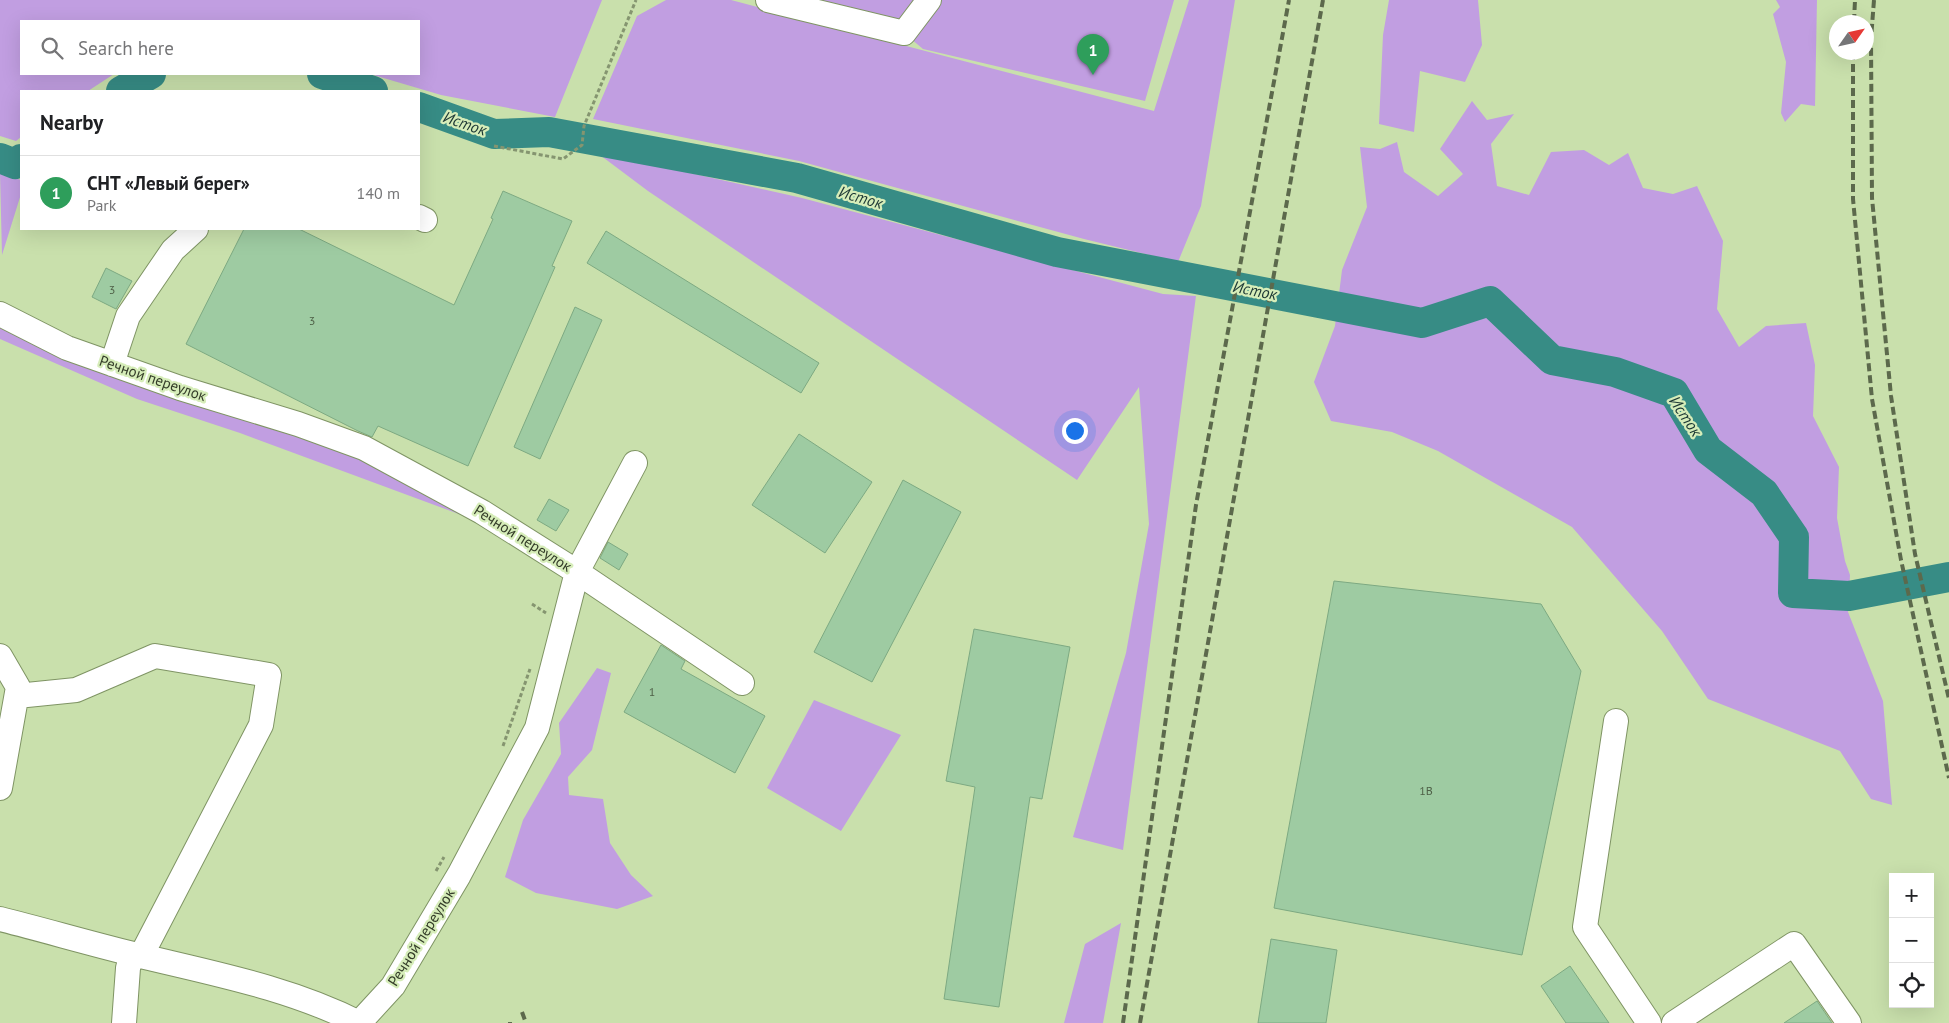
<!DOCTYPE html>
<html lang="en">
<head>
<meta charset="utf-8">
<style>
	:root { --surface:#fff; --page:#f6f6f6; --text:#202124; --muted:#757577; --line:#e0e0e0; --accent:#0b8043 }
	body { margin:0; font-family:"PT Sans",sans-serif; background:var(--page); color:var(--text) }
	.controls { position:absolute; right:15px; bottom:15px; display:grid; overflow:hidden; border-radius:0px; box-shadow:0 5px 20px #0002 }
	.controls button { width:45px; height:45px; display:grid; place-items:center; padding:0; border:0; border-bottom:1px solid var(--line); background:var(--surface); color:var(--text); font:25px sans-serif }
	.compass { position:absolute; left:1829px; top:15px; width:45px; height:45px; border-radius:50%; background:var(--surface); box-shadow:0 5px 20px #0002; rotate:56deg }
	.you { position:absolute; left:1074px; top:430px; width:18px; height:18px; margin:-12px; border:4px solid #fff; border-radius:50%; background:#1a73e8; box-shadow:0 0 0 8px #1a73e833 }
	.badge { display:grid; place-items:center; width:32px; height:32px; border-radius:50%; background:var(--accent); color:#fff; font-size:16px; font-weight:700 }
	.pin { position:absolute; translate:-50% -41px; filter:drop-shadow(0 1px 2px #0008) }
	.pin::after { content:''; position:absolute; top:26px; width:18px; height:15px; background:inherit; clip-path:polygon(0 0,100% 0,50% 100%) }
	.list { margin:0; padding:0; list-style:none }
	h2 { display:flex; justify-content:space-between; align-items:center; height:65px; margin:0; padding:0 20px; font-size:21px }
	h2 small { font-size:16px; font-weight:400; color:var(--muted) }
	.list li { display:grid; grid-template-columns:32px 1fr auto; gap:15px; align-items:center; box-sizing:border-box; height:75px; padding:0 20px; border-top:1px solid var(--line) }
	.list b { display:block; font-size:19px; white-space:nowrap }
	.list p { margin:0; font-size:16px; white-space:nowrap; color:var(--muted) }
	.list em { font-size:16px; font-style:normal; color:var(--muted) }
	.icon { flex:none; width:28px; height:28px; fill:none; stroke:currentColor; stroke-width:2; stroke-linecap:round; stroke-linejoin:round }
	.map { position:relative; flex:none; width:1949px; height:1023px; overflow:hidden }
	.search { position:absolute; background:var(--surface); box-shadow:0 5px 20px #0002; left:20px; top:20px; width:400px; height:55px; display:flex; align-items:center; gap:12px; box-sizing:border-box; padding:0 18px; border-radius:0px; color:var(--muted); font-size:19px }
	.panel { position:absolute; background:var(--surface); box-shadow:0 5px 20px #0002; left:20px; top:90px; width:400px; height:140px; border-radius:0px }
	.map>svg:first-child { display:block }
	.green { fill:#c19ee1 }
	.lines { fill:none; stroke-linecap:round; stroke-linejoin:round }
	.river { stroke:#378c85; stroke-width:30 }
	.building { fill:#9ecba2; stroke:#7da982 }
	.minor-casing { stroke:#7f9464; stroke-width:26 }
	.path { stroke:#859570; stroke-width:3; stroke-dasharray:4 2.5; stroke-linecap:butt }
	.minor { stroke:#fff; stroke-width:24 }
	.rail { stroke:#5c694c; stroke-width:4; stroke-dasharray:8 4; stroke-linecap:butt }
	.labels { text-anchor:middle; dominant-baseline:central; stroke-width:4.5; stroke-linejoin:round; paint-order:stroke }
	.number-label { font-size:12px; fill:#4e6047 }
	.street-label { font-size:15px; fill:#343d29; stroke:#d6edb9 }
	.water-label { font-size:16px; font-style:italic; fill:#1c3734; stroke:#d6edb9 }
</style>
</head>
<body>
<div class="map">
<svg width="1949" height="1023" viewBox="0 0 1949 1023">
	<rect width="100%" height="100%" fill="#c9e0ac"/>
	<!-- green -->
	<path class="green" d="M0 0H602L555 117 441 95 370 74H419V21H21V74H114L88 91H21V137L16 141 0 136Z
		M666 0H731L1154 111 1189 0H1235L1201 206 1178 262 1084 239 799 161 593 119 637 16Z
		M812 0H1174L1145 101 923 49 904 33Z
		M1389 0H1478L1482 45 1465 82 1420 71 1414 132 1379 124 1383 35Z
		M1776 0H1817L1815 106 1801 104 1785 122 1781 113 1786 62 1773 14 1780 7Z
		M1472 101 1487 120 1514 114 1491 144 1497 186 1529 195 1551 152 1584 150 1609 165 1628 153 1643 188 1673 194 1697 186 1723 241 1717 309 1739 347 1766 326 1806 323 1815 365 1813 416 1839 467 1837 518 1845 561 1850 575 1848 612 1883 701 1892 805 1871 799 1840 751 1708 699 1662 631 1572 527 1438 451 1392 432 1331 421 1314 382 1335 326 1342 270 1367 207 1360 147 1380 149 1397 142 1404 172 1438 196 1463 174 1440 149Z
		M596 152 802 198 1163 294 1196 296 1123 850 1073 837 1126 653 1149 524 1139 387 1077 480 648 191Z
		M0 173 21 180V194L2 255Z
		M0 319 298 424 475 520 240 433 137 399 0 339Z
		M597 668 611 673 592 750 568 777 569 795 603 799 610 843 631 875 653 896 617 909 536 893 505 877 523 820 561 754 559 723Z
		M814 700 901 735 841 831 767 788Z
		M1121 923 1103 1023H1064L1085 944Z"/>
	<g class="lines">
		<!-- river -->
		<path class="river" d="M322 74 373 91
			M121 91 151 74
			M419 107 494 134 549 132 797 178 1057 252 1422 323 1490 301 1552 360 1615 372 1674 393 1708 450 1764 493 1794 537 1793 593 1849 596 1949 577
			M0 158 15 164 21 159"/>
	</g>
	<!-- building -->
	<path class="building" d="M503 191 572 221 552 266 555 267 468 466 378 426 372 437 358 431 186 344 244 229H299L454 305 493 219 491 218Z
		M606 231 819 363 801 393 587 263Z
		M106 268 132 281 116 309 92 297Z
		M575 307 602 320 540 459 514 447Z
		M799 434 872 482 825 553 752 505Z
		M903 480 961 512 872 682 814 652Z
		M549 499 569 510 556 531 537 520Z
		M608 542 628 554 619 570 600 558Z
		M1334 581 1541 604 1581 671 1522 955 1274 908Z
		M974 629 1070 647 1042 799 1030 797 999 1007 944 999 975 787 946 781Z
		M661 645 685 661 681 669 765 716 735 773 624 712Z
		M1271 939 1337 950 1326 1023H1258Z
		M1570 966 1609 1023H1566L1541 986Z
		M1817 1001 1832 1023H1784Z"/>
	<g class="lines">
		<defs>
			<path id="minor" d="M768 0 904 33 929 0
				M419 217 425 220
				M0 314 67 348 180 388 298 424 364 448 482 512 577 572 537 728 459 875 393 986 359 1023
				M112 364 128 316 173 250 196 229
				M635 463 577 572 742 683
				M0 656 18 687 0 788
				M17 696 76 690 155 656 269 675 261 725 141 956
				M1616 721 1585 927 1649 1023
				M0 919C44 930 88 943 133 954 210 973 288 987 359 1023
				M124 1023 128 968 132 954
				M1674 1023 1794 944 1849 1023"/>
		</defs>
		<!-- minor casing -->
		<use href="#minor" class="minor-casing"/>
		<!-- path -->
		<path class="path" d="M494 146 563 159 582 145 584 126 636 0
			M532 604 546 613
			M503 746 530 669
			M436 871 444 857"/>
		<!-- minor -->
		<use href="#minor" class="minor"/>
		<!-- rail -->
		<path class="rail" d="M1874 0 1871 39 1872 198 1891 396 1915 554 1949 699
			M1854 22 1855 0
			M1853 52V199L1872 399 1901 560 1949 778
			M522 1012 526 1023
			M510 1022V1023
			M1123 1023 1196 505 1289 0
			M1140 1023 1323 0"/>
	</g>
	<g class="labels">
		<!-- number labels -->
		<g class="number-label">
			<text x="112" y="289">3</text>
			<text x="312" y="320">3</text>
			<text x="652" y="691">1</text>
			<text x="1426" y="790">1В</text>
		</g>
		<!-- street labels -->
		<g class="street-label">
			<text transform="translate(153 378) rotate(19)">Речной переулок</text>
			<text transform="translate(523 538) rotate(32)">Речной переулок</text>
			<text transform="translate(421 937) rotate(-58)">Речной переулок</text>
		</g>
		<!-- water labels -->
		<g class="water-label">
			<text transform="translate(465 123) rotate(19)">Исток</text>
			<text transform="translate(861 197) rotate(16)">Исток</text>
			<text transform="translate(1255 290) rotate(11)">Исток</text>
			<text transform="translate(1686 416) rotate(56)">Исток</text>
		</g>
	</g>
</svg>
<div class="controls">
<button>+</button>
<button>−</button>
<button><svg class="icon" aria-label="locate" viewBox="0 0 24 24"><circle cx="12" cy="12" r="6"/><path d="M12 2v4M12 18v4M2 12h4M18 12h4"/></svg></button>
</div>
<svg class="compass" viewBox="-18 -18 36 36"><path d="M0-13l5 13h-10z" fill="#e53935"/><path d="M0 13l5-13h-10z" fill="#757577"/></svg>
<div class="you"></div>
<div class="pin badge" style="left:1093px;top:75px;background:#2e9e5b">1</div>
<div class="search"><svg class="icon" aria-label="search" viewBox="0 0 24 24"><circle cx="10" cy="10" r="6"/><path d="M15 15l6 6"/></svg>Search here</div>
<section class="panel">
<h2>Nearby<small></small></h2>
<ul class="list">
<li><span class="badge" style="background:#2e9e5b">1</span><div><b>СНТ «Левый берег»</b><p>Park</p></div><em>140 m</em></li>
</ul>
</section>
</div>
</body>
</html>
